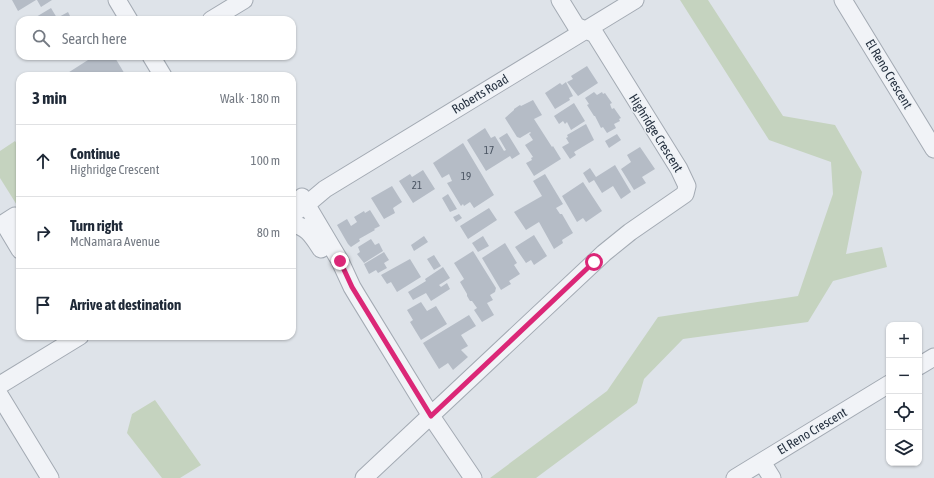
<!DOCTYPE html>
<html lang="en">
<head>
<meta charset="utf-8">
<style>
	:root { --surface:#fff; --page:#f2f2f3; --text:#1f2937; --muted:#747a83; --line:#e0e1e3 }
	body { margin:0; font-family:"Asap Condensed",sans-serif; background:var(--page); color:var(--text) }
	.controls { position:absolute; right:12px; bottom:12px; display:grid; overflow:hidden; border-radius:8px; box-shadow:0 1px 3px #0004 }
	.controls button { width:36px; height:36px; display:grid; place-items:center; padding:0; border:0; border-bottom:1px solid var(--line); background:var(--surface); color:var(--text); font:20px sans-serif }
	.stop { position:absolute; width:12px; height:12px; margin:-9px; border:3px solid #db2777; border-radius:50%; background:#fff }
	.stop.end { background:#db2777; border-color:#fff; box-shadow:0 1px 4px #0008 }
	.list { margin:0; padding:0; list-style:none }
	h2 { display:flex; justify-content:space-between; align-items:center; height:52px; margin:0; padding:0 16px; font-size:17px }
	h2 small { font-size:13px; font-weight:400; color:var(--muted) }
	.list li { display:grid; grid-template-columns:26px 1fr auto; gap:12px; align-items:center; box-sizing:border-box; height:72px; padding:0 16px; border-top:1px solid var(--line) }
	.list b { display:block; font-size:15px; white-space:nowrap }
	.list p { margin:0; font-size:13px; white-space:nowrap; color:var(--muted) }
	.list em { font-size:13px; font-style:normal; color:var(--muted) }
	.icon { flex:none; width:22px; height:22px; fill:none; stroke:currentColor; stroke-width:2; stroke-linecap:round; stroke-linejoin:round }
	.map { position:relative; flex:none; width:934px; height:478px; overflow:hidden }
	.search { position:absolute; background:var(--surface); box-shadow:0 1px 3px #0004; left:16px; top:16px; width:280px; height:44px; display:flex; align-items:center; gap:10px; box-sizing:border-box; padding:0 14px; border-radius:12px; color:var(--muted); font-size:15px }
	.panel { position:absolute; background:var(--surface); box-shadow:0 1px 3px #0004; left:16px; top:72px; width:280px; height:268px; border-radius:12px }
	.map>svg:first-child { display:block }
	.green { fill:#c5d3bf }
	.building { fill:#b5bcc6 }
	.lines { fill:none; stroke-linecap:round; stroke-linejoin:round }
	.minor-casing { stroke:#a3aab3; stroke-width:19 }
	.minor { stroke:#f1f3f7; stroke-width:17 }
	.route { stroke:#db2777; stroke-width:5 }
	.labels { text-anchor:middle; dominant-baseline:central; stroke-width:3; stroke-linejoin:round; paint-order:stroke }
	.number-label { font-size:11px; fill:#4a5462 }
	.street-label { font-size:13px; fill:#263140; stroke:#eef2f6 }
</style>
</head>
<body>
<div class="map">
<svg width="934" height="478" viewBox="0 0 934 478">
	<rect width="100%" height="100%" fill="#dee3e9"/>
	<!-- green -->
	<path class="green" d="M680 0H708L783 116 835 125 862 172 846 254 882 247 887 267 833 281 808 322 683 339 644 379 637 403 536 478H490L607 391 658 317 798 296 833 194 831 162 769 140Z
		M15 141 20 149V210L0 178V151Z
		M155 400 201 465 180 478H162L127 433 132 414Z"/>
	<!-- building -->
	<path class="building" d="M12 0H36L18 11Z
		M37 0H52L41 7Z
		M51 8 57 18 68 12 72 20H31Z
		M86 56H114L126 76H63L88 60Z
		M587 66 598 83 578 96 567 82 573 79 571 76Z
		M566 82 573 96 569 98 570 100 555 109 545 93 560 83 562 85Z
		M594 92 597 95 602 92 603 94 605 93 612 103 610 104 611 107 612 109 614 108 621 118 619 119 620 121 614 124 616 128 607 133 603 127 601 128 595 116H594L587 105 589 104 585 98Z
		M533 100 542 115 534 119 552 147 553 146 561 159 534 176 526 163 532 160 531 158 533 157 525 145 533 140 529 134 531 133 530 132 520 138 517 137 505 118 514 110V109L520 105 521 106Z
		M574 103 585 121 571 130 567 122 565 124 563 121 559 124 554 116Z
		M586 124 594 140 574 152 576 155 570 159 562 147 569 143 566 138 568 137 567 135Z
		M485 128 491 138 495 136 504 151 506 150 499 138 507 133 520 154 512 159 510 156 486 171 467 140Z
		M617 134 621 140 609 148 605 141Z
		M463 143 494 195 474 208 470 202 464 206 463 204 461 206 447 183 452 181 449 174 442 178 433 163Z
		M640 147 655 169 642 177 646 183 634 190 621 169 631 162 627 155Z
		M615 165 631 192 621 199 613 186 602 193 594 180 589 183 583 173 590 168 596 177Z
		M423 170 435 189 413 203 399 181 410 174 412 177Z
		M545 174 563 204 556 208 560 214H562L573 233 562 240 563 243 554 249 539 222 526 230 514 212 542 196 533 181Z
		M583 182 602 211 586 222 583 218 577 222 562 196Z
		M392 186 402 202 393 208 395 213 384 219 371 198Z
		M448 194 457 209 450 212 442 198Z
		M489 208 497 220 468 239 460 226Z
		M370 210 380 226 374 229 375 230 359 239 360 241 351 247 348 244 337 225 347 219 351 226 357 222 354 217 364 211 365 213Z
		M459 214 462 218 456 222 453 217Z
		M534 235 547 256 534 265 531 260 526 263 515 247Z
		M424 236 428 242 414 251 411 245Z
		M483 236 489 246 478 252 472 243Z
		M371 239 375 245 379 243 383 251 364 263 357 254 360 252 358 247Z
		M505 243 517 263 514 265 520 274 509 281 511 284 501 290 482 258Z
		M473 251 496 288 495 292 490 295 493 300 487 303 494 315 482 322 474 310 477 308 472 301H470L467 296V294L460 282 464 279 454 263Z
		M384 252 389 260 384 263 387 268 378 273 376 270 369 274 364 264Z
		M434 255 441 266 434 270 427 259Z
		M410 259 421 277 397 292 391 282 387 284 381 275Z
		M443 267 450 278 439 285 441 287 447 283 450 289 431 301 426 293 413 300 408 292 426 281 425 279Z
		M421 302 427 311 436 306 447 324 421 340 410 322 413 320 407 310Z
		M469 315 476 326 461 335 468 346 461 350 468 357 453 370 448 363 439 369 423 343Z"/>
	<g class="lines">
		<defs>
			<path id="minor" d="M117 0 129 20
				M843 0 934 149
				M211 20 244 0
				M151 56 163 76
				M302 197 340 261 352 287 358 297 431 416 473 478
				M292 214 306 205 325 189 635 0
				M20 224 15 216 4 223 20 250
				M292 224C307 226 313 237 321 249
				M919 366 934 357
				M0 385 80 336
				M0 396 50 478
				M762 462 772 478
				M364 478 604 253 630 232 685 194 687 186 679 169 595 34 576 26 560 0
				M735 478 889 384"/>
		</defs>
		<!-- minor casing -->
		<use href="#minor" class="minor-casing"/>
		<!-- minor -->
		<use href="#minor" class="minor"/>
	</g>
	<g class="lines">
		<!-- route -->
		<path class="route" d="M340 261 352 287 431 416 594 262"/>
	</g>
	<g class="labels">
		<!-- number labels -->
		<g class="number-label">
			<text x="489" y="150">17</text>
			<text x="466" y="176">19</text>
			<text x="417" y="185">21</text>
		</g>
		<!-- street labels -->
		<g class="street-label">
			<text transform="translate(889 74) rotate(59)">El Reno Crescent</text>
			<text transform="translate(480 94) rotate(-31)">Roberts Road</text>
			<text transform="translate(656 133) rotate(58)">Highridge Crescent</text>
			<text transform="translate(812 431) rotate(-31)">El Reno Crescent</text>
		</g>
	</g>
</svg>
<div class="controls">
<button>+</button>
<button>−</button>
<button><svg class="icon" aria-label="locate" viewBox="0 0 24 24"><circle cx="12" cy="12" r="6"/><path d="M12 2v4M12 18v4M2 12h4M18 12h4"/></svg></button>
<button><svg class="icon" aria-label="layers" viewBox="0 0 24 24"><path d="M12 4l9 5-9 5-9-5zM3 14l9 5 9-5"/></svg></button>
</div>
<div class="stop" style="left:594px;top:262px"></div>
<div class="stop end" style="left:340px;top:261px"></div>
<div class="search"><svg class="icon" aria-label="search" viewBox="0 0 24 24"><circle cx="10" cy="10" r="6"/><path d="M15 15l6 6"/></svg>Search here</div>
<section class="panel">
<h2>3 min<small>Walk · 180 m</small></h2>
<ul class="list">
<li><svg class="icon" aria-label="ahead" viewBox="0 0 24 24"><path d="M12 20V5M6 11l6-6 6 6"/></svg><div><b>Continue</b><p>Highridge Crescent</p></div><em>100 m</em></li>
<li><svg class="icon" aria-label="right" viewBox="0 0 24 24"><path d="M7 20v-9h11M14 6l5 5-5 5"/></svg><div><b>Turn right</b><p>McNamara Avenue</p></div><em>80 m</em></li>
<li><svg class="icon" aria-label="arrive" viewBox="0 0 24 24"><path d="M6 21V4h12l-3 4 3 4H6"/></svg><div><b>Arrive at destination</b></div></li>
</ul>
</section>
</div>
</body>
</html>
